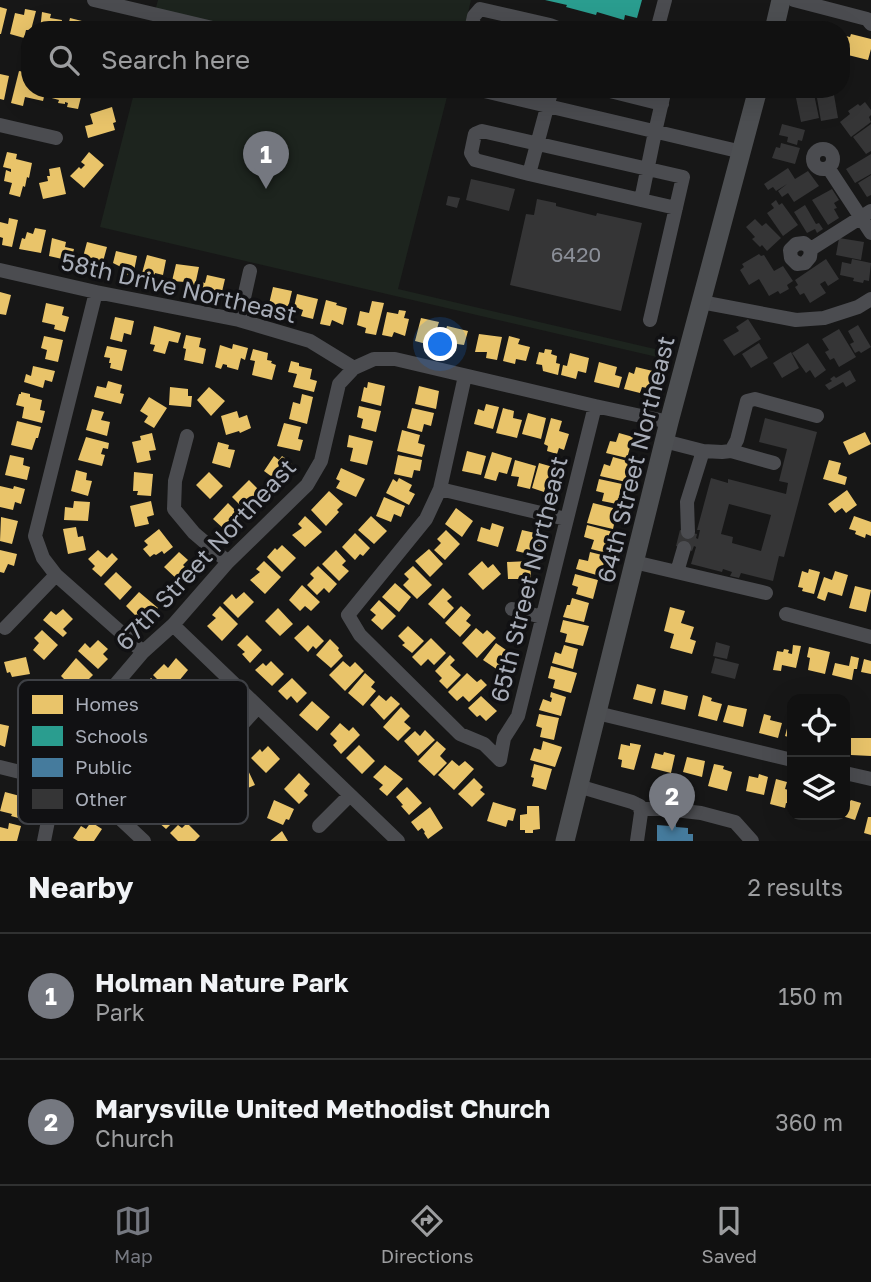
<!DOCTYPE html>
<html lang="en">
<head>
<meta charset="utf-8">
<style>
	:root { --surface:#111; --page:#1e1f1f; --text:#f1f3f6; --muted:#9c9d9f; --line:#303131; --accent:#757880 }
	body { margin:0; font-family:"Golos Text",sans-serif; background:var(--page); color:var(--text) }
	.controls { position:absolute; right:21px; bottom:21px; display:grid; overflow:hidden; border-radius:14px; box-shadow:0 7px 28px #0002 }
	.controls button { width:63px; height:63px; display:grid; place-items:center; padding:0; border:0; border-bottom:2px solid var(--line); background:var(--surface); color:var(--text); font:35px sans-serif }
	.you { position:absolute; left:441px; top:345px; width:24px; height:24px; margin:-18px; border:5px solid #fff; border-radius:50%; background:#1a73e8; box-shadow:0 0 0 10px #1a73e833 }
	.badge { display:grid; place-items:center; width:46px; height:46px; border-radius:50%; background:var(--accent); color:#fff; font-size:23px; font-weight:700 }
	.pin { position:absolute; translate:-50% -58px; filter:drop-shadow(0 2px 4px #0008) }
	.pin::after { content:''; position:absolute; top:37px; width:24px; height:21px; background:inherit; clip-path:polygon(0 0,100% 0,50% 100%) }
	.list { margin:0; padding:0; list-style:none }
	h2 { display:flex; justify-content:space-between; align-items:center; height:91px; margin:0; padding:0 28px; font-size:30px }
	h2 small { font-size:23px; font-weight:400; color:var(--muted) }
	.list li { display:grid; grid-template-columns:46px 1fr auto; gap:21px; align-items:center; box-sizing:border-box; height:126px; padding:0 28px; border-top:2px solid var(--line) }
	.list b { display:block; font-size:26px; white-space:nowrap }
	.list p { margin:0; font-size:23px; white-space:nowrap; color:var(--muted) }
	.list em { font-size:23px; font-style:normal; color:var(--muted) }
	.icon { flex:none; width:38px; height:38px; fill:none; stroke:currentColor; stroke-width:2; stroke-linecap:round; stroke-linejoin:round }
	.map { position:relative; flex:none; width:871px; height:841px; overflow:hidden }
	.search { position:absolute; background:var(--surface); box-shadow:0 7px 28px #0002; left:21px; right:21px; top:21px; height:77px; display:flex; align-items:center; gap:18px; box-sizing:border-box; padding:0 24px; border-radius:28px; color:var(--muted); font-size:26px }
	.sheet { height:343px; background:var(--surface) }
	nav { display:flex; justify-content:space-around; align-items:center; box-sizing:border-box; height:98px; border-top:2px solid var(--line); background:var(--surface); font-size:19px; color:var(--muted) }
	nav a { display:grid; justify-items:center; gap:4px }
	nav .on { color:var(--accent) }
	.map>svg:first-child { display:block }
	.green { fill:#1d241e }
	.homes { fill:#e9c46a }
	.schools { fill:#2a9d8f }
	.public { fill:#457b9d }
	.building { fill:#353536; fill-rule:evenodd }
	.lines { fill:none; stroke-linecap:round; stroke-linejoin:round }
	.minor { stroke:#4b4c50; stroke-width:14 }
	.major { stroke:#4d4f52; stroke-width:19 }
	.labels { text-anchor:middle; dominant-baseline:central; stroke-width:7; stroke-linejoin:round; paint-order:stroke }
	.number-label { font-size:21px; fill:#8b8f98 }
	.street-label { font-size:24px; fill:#a8adb8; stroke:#111113 }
	.key { fill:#111113; stroke:#3e4045; stroke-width:2 }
	.key-label { font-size:19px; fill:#a8adb8 }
</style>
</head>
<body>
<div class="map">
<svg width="871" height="841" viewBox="0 0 871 841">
	<rect width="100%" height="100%" fill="#171717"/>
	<!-- green -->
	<path class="green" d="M158 0H471L464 30H150Z
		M135 89H449L398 289 672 353 670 360 100 227Z"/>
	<!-- homes -->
	<path class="homes" d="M0 7 7 9 1 34H0Z
		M25 9 36 11 31 30H26L24 38 10 34 15 13 24 15Z
		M42 12 51 14 50 18 62 20 60 30H40Z
		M70 18 82 21 80 27 87 30H67Z
		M851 34 871 39V49L868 60 848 55 847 57 841 56V35L850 37Z
		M19 71 30 73 28 80H30V89H46L43 101 25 97 23 106 11 103Z
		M0 74 9 76 4 100 0 99Z
		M50 89H83L78 109 67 107 68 103 65 102V104L58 103 59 100 48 97Z
		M112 107 116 122 113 123 115 130 88 138 85 126 93 124 90 114Z
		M7 152 17 154 16 159 32 163 29 178 27 177 25 187 23 186 20 197 9 194 12 183 4 181 6 170 11 172V169L3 167Z
		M89 152 104 165 84 188 70 176 79 167 81 169 85 165 81 162Z
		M60 167 66 194 43 199 39 183 48 181 47 176H50L49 169Z
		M9 218 18 220 12 247 2 245 3 238 0 237V222L8 224Z
		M35 228 46 230 41 253 19 249 22 238 25 239 27 232 33 234Z
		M52 238 66 242 65 247 74 249 71 261 49 256Z
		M87 242 107 247 101 269 90 266 92 259 83 257Z
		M116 251 137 256 133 276 122 273 123 268 113 263Z
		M147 255 166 260 163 275 155 273 153 280 141 277Z
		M176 264 199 267 194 290 184 288 185 282 172 281Z
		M207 275 225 279 221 296 199 291 201 282 205 283Z
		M273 287 292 291 287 312 275 310 274 305 269 304Z
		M0 292 11 295 6 315 0 314Z
		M297 294 318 299 313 319 301 316 303 310 294 307Z
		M326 300 337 303 336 305 347 308 343 325 332 320 330 326 320 324Z
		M372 301 384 303 376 335 365 333 366 328 357 325 360 311 369 313Z
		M46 303 64 307 62 315 69 317 65 332 54 329 55 325 42 322Z
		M399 310 406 311 404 318 409 319 405 336 394 332 392 337 382 335 387 312 398 314Z
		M115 317 134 321 131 335 124 333 122 342 110 339Z
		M421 318 439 322 435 335 441 336 438 347 415 341Z
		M154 326 181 333 178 343 169 341 165 354 153 351 155 345 150 344Z
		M447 326 468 331 464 345 457 344 456 351 441 348Z
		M479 334 502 337 497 360 486 358 487 352H475Z
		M186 335 201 338 199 347 206 349 203 364 184 360 186 349 183 348Z
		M44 336 63 340 58 362 45 359 47 350 41 348Z
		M509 336 520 339 518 344 530 347 526 361 516 359 515 364 503 361Z
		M233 344 248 348 245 360 241 358 238 370 227 367V365L223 364 221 369 215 367 220 345 232 349Z
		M107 346 127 350 122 371 110 368 111 363H109L110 358 104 357Z
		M253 349 268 353 267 360 272 361 271 363 276 365 272 380 252 375 255 361 250 360Z
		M545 349 552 350 551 354 557 356 556 363 560 364 558 375 543 371 542 365 536 364 539 352 544 353Z
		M570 353 589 358 586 373 578 371 576 379 561 375 563 365 567 366Z
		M291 361 299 363V366L312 369 310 379 317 381 314 392 293 387 297 374 288 372Z
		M599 362 617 367 615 375 622 377 619 388 594 382Z
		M33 366 55 371 52 382 45 380 43 388 24 382 26 374 31 376Z
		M636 367 657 372 653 386 648 385 647 388 642 387 640 393 624 389 629 372 634 374Z
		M108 381 122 385 120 393 124 394 121 404 94 397 97 386 106 388Z
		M368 382 385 386 381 406 361 401 364 387 367 388Z
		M419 386 439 391 436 409 415 404Z
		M170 387 188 389V396H192L191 407 169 405Z
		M209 387 225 401 211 416 197 400Z
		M21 392 30 394V397L42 400 40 410 45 411 42 423 22 418 24 407 16 405 19 394H21Z
		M302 394 313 397 307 424 289 419 293 402 300 404Z
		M149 397 167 408 154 428 144 422 148 416 140 411Z
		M486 404 499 407 493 429 474 424 478 409 484 411Z
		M359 406 381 411 376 432 361 428 363 419 357 417Z
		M412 408 434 413 431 426 424 424 422 432 407 428Z
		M503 408 514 411 513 418 522 420 517 438 496 433Z
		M92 409 104 412 101 420 110 422 107 436 86 430Z
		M237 411 239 418 247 415 251 428 240 433 239 431 226 435 221 416Z
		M528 413 546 418 541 439 522 434Z
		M551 418 562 421 559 431 569 434 564 450 559 448 557 454 547 451 548 446 544 444Z
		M17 421 41 427 38 438H36L32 450 11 445Z
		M284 423 301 427 298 439 303 440 300 451 277 446Z
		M402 430 420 435 418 443 425 445 422 457 397 451Z
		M865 432 871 444 849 455 843 442Z
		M152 433 156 450 149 451 151 460 137 463 132 442 141 440 140 436Z
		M619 433 633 437 627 458 606 453 610 441 616 442Z
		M349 435 373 441 367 465 350 461 353 448 347 447Z
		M86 437 109 443 108 449 103 448 101 454 105 455 102 466 78 460Z
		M218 442 229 445 228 449 235 450 230 468 212 463Z
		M467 451 486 456 481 475 462 471Z
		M492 452 512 458 507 474 499 472 496 481 484 478Z
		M10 455 24 458 23 465 30 467 27 480 5 475Z
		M398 455 422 460 420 471 414 470 412 478 394 474Z
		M274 456 279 460 282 456 292 463 279 482 264 471Z
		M613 457 631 462 626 482 600 476 604 464 610 466Z
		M515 460 536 466 530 489 517 486 519 477 511 476Z
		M829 460 841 463 838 474 847 477 845 485 823 479Z
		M539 463 560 469 554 488 546 485 544 492 532 488Z
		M341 468 365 479 356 497 336 488 340 481 336 479Z
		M76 470 87 473 86 480 92 481 88 496 71 491Z
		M134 472 153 474 151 496 137 495 138 491H133Z
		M209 472 223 486 210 499 196 485Z
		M399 478 412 485 409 491 415 494 409 505 386 493 393 479 397 482Z
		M599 479 622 484 620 491 626 493 625 500 618 498 617 504 602 501 604 493 596 491Z
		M249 480 264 495 247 512 232 497Z
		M0 486 13 489 14 486 25 489 21 504 15 502 13 510 0 507Z
		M847 490 857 505 846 513 842 508 835 513 828 504Z
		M329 491 343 504 337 510 339 512 326 526 311 510Z
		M384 497 405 506 401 517 394 514 391 522 376 516Z
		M74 501 90 502 88 521 64 520 65 507 73 508Z
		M151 501 154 515 147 517 149 524 135 527 130 506Z
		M228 503 242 517 234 525 231 522 224 529 213 519Z
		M593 503 613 508 610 519 615 520 613 529 587 523Z
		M456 508 473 521 462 537 445 524Z
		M305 516 322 532 305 547 292 535 302 528 298 524Z
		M371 516 387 531 374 544 358 530Z
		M854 516 871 522V536L866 534 865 538 855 534 856 531 849 529Z
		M1 517 18 521 12 544 0 541Z
		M492 523 504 527 498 547 477 541 481 527 490 530Z
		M587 525 613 532 610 542 616 543 614 550 609 548 607 553 591 549 594 540 584 537Z
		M76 527 78 537 83 536 86 550 68 554 63 529Z
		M159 529 173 547 164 554 162 551 156 555 154 554 150 557 143 549 148 545 144 541Z
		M446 530 460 544 445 560 434 550 441 543 437 539Z
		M522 530 535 533 533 542 540 544 537 556 516 551Z
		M355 533 370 548 363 556 360 554 355 560 342 547Z
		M282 545 296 558 282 572 267 557 275 548 277 550Z
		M429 549 443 564 430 577 415 561Z
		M0 550 17 554 14 566 8 564 4 573 0 572Z
		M98 550 107 558 112 553 118 559 101 577 92 569 95 566 88 559Z
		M336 550 346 561 342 565 349 571 339 581 322 564Z
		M179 552 188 560 183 565 190 572 180 582 164 567Z
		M590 552 606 556 600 576 576 569 579 559 588 561Z
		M264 561 281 577 265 594 250 580 260 572 256 569Z
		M482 561 488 568 493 564 501 574 483 590 468 574Z
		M530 561 531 579H508L507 562Z
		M318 566 337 584 329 593 324 588 317 595 307 585 314 578 310 574Z
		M413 566 432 585 417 599 403 585 409 579 404 574Z
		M809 569 820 572 814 594 802 591 803 588 798 587 802 571 808 573Z
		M835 571 848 575 842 596 828 592 825 601 817 598 824 577 832 580Z
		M116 572 132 587 120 600 104 584Z
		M575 574 598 580 593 599 576 594 578 587 572 585Z
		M395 583 411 597 399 612 382 597Z
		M302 585 320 602 311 611 305 606 300 611 289 600Z
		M855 586 871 590 866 612 849 608Z
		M443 588 452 597 447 601 454 608 444 619 428 604Z
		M139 592 158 608 146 621 142 617 141 618 140 616 138 618 126 606Z
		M244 592 254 602 238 618 223 603 232 594 236 599Z
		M572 598 589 603 584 622 563 617 567 605H570Z
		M379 600 396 616 382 630 371 620 376 615 370 610Z
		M220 606 238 624 222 641 207 626 216 618 212 615Z
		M461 606 471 615 466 621 471 625 460 637 445 623Z
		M670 607 685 611 681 623 694 627 690 639 696 641 692 654 670 648 674 634 664 631Z
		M278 608 293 624 280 636 265 621Z
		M63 609 73 619 63 629 67 633 63 637 43 620 51 611 56 615Z
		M563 620 589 626 583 646 565 642 567 634 560 632Z
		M308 625 324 641 316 649 313 646 308 652 294 638Z
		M408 626 424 641 412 653 402 645 405 643 398 636Z
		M476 628 483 634 487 630 496 638 477 658 462 643Z
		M42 630 58 645 44 660 33 650 39 643 34 638Z
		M247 635 262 650 250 663 242 654 245 652 237 645Z
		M431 638 446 653 434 665 428 659 421 666 412 657Z
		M330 639 339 648 338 650 343 656 331 668 316 655Z
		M98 640 108 649 103 654 108 659 98 669 78 651 85 643 90 648Z
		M496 643 506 650 502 655 510 660 501 672 483 660Z
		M564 645 578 649 573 669 552 663 555 652 561 654Z
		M793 645 801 646 796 668 782 665 781 671 773 670 777 651 783 652 784 649 789 650 788 653 792 654Z
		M809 647 830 652 825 674 808 670 810 658 807 657Z
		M450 655 455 660 450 665 461 675 447 689 439 681 442 678 435 671Z
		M851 656 859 658 857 669H854L852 680 832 675 835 663 849 666Z
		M26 657 30 674 12 677 10 672 7 673 4 662Z
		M76 658 93 675 85 683 82 680 79 683 82 686 77 692 61 676Z
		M176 658 188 670 173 688 166 680 162 684 153 675 164 664 168 668Z
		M864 659 871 661V674L861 672Z
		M271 661 284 674 272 686 255 670 263 663 266 666Z
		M343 661 350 667 355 662 364 671 345 691 329 675Z
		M551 666 577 673 571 693 553 688 555 680 548 678Z
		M365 673 375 682 371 687 376 691 363 706 348 693Z
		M467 673 477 682 481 679 487 685 469 702 463 696 457 701 448 692Z
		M151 678 165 691 146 712 132 699Z
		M292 678 307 693 297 703 291 696 287 700 278 691Z
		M637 684 656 689 652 704 633 699Z
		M664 690 688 696 685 710 661 704Z
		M551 692 566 697 561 716 539 710 543 699 551 702 552 698 550 697Z
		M379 695 386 701 391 696 400 704 384 720 370 705Z
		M703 695 712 698 711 701 722 704 717 721 698 716Z
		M481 696 497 711 486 721 480 715 477 717 468 708Z
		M312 701 330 717 317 731 299 715Z
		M728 705 747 709 743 727 723 722Z
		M401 707 410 716 404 722 411 728 398 741 383 727Z
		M539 714 559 718 554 740 540 737 542 728 536 726Z
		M764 714 771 716 770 720 782 723 778 738 759 733Z
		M789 721 792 722V738L785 736Z
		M340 723 349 731 353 727 360 735 341 754 333 745 337 741 330 734Z
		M0 724 9 726 5 747 0 745Z
		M425 730 435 740 418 756 404 741 415 731 420 736Z
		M851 738H871V756L851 755Z
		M437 741 446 749 440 756 447 763 434 776 418 761Z
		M543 741 562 747 555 767 530 760 534 748 541 750Z
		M630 743 641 745 634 770 621 767 622 760 618 759 621 744 630 746Z
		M359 745 375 761 362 774 346 758Z
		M268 746 280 759 266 773 251 758 260 749 262 752Z
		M664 752 675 755 671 773 651 768 655 753 663 755Z
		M687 757 705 761 702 777 683 772Z
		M452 760 459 766 465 761 474 769 454 790 438 775Z
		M534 764 552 769 546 790 532 786 534 778 531 777Z
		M714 764 724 766 723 769 732 772 727 791 708 786Z
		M385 765 403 779 387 796 379 789 383 785 373 777Z
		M246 766 255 785 243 790 245 795 238 798 229 780 238 777 235 771Z
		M299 773 310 784 304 791 308 795 299 804 284 789Z
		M759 774 768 777 764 795 746 791 749 776 758 778Z
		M474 778 483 787 480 790 485 794 472 807 458 794Z
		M776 779 787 782 785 789 792 791V804L786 803 785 808 770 804Z
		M407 787 422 803 409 815 401 806 403 805 396 797Z
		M5 792 20 796 18 803 26 805 22 819 11 816 12 814 0 811Z
		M165 799 181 814 166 829 157 821 162 816 155 809Z
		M274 800 294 809 289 820 286 819 283 825 267 818Z
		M851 800 861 803 855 820 839 815H845V801L849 803Z
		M493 802 516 809 513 821 508 820 506 827 487 821Z
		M527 806H539L540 829 533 830V833H525V830H520V815L527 814Z
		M430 807 443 828 428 839 424 833 425 832 422 828 418 831 411 822Z
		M868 817H871V835L864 833Z
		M91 822 102 829 94 841H78L73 838 81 826 86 829Z
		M9 823 21 826 17 841H0V827L8 829Z
		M187 823 200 836 195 841H178L170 833 178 825 182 828Z
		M282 831 288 841H270Z"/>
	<!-- schools -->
	<path class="schools" d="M545 0H642L637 18 625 15 624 20 597 12 596 15 566 7 567 5Z"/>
	<!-- public -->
	<path class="public" d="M671 823H676V827L688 828V834H693V841H657V825L670 826Z"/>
	<!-- building -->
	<path class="building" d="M814 94 819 118 801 122 796 98Z
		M834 95 838 118 821 121 817 98Z
		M865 102 871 110V115L869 117 871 122 851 137 840 122 850 114 848 111 858 104 860 106Z
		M782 124 805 130 802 141 798 140 797 145 787 142 788 137 779 135Z
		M871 124V151L866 154 853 137Z
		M781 143 800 148 795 164 772 158 776 147 780 148Z
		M871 154V174L855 183 846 169Z
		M788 168 795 179 808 171 819 186 794 202 788 193 782 197 778 191 787 184 776 191 773 187 768 190 764 184Z
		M871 175V195L867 197 858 183Z
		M471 179 515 189 509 211 466 200Z
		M832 189 839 200 834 203 837 208 834 209 839 218 828 225 812 200Z
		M448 196 460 198 457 208 446 205Z
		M537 199 556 203V206L596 216 597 213 642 223 621 311 510 285 526 214 534 215Z
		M776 200 779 205 782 203 798 225 783 236 767 213 774 208 771 204Z
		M805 205 816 224 819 223 823 229 817 233 815 229 807 233 794 212Z
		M755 219 762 226 766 223 781 238 767 251 762 245 760 247 752 239 755 237 746 227Z
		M839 238 864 242 861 260 836 255Z
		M759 254 761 256 764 255 774 271 783 266 793 281 787 285 789 289 780 294 778 291 769 296 759 279 749 285 740 270 744 267 742 264Z
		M826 259 839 279 828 286 825 281 820 284 826 293 810 303 804 293 800 295 795 287 798 285 795 280Z
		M852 259 871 263 869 281 864 280 863 283 853 281 854 278 840 275 842 262 851 264Z
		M748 319 761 339 734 356 723 340 739 331 736 327Z
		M858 325 871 347 861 353 859 351 855 353 850 344 854 342 848 331Z
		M839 329 856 357 839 367 834 358 830 360 825 352 829 350 822 339Z
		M759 343 768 358 751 368 742 354Z
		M808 343 826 370 815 378 810 370 806 373 792 353Z
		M791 352 799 368 782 378 773 363Z
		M850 370 856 381 846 387 843 382 829 390 825 385 832 381 830 379 834 376 836 378Z
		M765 418 817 432 784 557 779 556 773 581 741 573 739 578 730 576 732 572 723 569 722 572 691 564 696 547 694 546 692 551 676 546 680 530 697 534 696 538 698 539 700 530H697L711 478 728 483V479L786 494 788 483 779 481 787 449 759 442ZM729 504 771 515 761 551 732 543 733 537 721 534Z
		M716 642 730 646 727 659 713 656Z
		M715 658 739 664 735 679 711 673Z"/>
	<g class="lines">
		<!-- minor -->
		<path class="minor" d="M94 0 221 30
			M794 0 867 19 871 24
			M471 30 474 16 480 9 550 25 563 30
			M657 30 665 0
			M476 89 742 152
			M552 89 529 174 641 200 655 132 665 89
			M602 89 662 104
			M0 125 56 138
			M813 159a10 10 0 1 1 20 0a10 10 0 1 1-20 0Z
			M829 169 871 233
			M529 174 475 160 471 153 475 134 482 131 683 177 650 320
			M641 200 676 208
			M811 249 804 243 796 244 790 250 791 258 797 264 805 263 810 257 811 249 871 211
			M0 270 96 292 239 320 310 341 354 368 374 359H395L595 406 669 422
			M96 292 35 536 43 558 56 575 143 652
			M701 302 796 320 824 318 858 307 871 299
			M239 320 250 271
			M465 376 440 489 426 519 348 615 360 635 460 734 484 744 500 760
			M187 436 175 481 174 509 194 533 228 562
			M664 441 703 451 687 502 688 532
			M703 451 722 452 731 451 737 440 747 401 755 399 817 416
			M731 451 774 463
			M440 489 566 519
			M634 562 766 593
			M677 572 684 548
			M512 609 542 617
			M786 614 871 637
			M173 625 398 841
			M5 628 56 575
			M597 713 792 760
			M228 740 258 707
			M500 760 504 738 518 716 595 406
			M0 767 56 781 97 797 144 841
			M845 773 871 779
			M578 786 632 802 640 806 641 813 637 841
			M640 809H666L701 813 735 822 752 841
			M319 826 350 795
			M44 841 56 781 70 738 143 652 173 625 228 562 307 485 321 461 339 384 354 368"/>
		<!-- major -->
		<path class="major" d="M774 30 781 0
			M565 841 669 422 758 89"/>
	</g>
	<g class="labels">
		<!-- number labels -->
		<g class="number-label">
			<text x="576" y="254">6420</text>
		</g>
		<!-- street labels -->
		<g class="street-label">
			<text transform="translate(179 287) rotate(13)">58th Drive Northeast</text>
			<text transform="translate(635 459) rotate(-76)">64th Street Northeast</text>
			<text transform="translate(205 554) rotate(-47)">67th Street Northeast</text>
			<text transform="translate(528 579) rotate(-76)">65th Street Northeast</text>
		</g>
	</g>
	<!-- legend -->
	<rect x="18" y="680" width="230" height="144" rx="10" class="key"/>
	<rect x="32" y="695" width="31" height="19" fill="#e9c46a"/>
	<rect x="32" y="726" width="31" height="20" fill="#2a9d8f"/>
	<rect x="32" y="758" width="31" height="19" fill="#457b9d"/>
	<rect x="32" y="789" width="31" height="20" fill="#353536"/>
	<g class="key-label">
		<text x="75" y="711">Homes</text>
		<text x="75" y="743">Schools</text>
		<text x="75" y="774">Public</text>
		<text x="75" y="806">Other</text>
	</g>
</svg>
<div class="controls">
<button><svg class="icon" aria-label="locate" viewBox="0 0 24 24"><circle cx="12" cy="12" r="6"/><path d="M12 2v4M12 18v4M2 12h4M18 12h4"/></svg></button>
<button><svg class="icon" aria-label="layers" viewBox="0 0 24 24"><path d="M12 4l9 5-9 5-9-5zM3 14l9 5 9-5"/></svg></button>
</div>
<div class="you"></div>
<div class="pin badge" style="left:266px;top:189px">1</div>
<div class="pin badge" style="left:672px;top:831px">2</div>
<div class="search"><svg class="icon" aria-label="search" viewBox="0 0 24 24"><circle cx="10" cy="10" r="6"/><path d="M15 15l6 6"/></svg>Search here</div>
</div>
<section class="sheet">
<h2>Nearby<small>2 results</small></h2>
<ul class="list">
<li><span class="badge">1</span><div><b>Holman Nature Park</b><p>Park</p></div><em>150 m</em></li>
<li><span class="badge">2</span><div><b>Marysville United Methodist Church</b><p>Church</p></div><em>360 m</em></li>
</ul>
</section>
<nav>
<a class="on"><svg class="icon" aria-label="map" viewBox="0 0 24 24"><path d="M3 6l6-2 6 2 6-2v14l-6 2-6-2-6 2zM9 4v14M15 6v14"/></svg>Map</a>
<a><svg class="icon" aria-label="directions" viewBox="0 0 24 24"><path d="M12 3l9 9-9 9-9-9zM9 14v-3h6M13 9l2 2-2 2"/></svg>Directions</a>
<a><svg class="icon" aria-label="saved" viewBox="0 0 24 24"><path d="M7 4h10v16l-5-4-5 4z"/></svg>Saved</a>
</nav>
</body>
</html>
